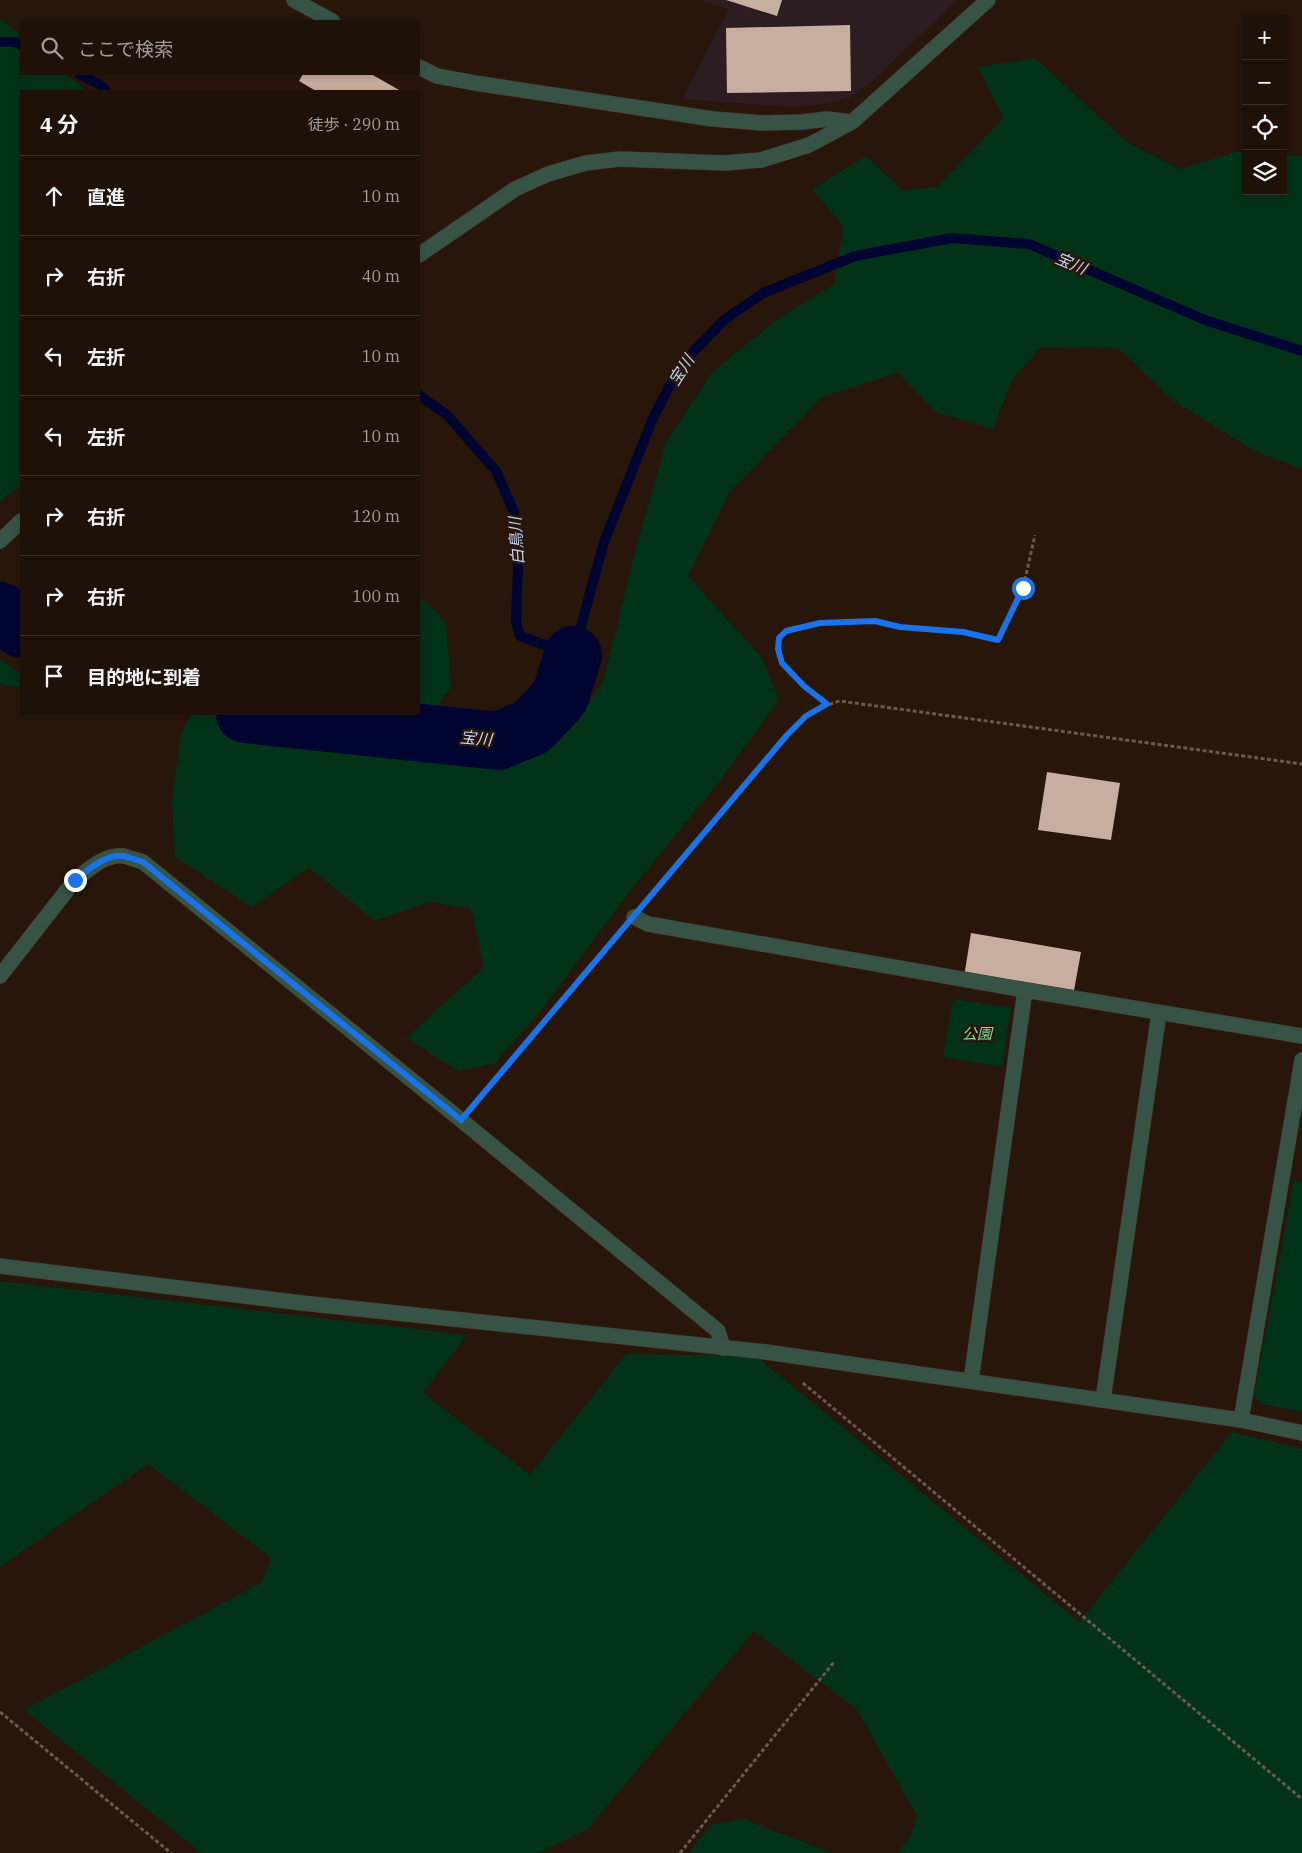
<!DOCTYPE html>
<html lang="ja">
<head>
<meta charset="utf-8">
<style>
	:root { --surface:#1f1008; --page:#2c1e16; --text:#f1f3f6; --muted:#a19d9c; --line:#3c3029 }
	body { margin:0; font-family:"IBM Plex Serif","Noto Sans JP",serif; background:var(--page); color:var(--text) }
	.controls { position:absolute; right:15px; top:15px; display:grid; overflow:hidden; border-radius:0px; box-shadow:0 2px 8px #0003 }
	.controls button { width:45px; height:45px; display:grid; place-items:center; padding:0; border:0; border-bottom:1px solid var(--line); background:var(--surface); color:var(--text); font:25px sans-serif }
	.stop { position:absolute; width:15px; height:15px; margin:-11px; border:4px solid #1a73e8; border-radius:50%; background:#fff }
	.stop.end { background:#1a73e8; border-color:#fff; box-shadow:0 1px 5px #0008 }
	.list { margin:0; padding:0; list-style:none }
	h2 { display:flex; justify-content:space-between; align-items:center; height:65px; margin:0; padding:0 20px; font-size:21px }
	h2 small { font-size:16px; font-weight:400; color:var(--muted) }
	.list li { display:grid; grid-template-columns:32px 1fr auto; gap:15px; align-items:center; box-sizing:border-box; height:80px; padding:0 20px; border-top:1px solid var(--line) }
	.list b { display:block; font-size:19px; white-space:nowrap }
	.list em { font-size:16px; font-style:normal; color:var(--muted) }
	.icon { flex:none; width:28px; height:28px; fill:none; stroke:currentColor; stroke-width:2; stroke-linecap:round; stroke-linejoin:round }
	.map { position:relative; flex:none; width:1302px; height:1853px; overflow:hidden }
	.search { position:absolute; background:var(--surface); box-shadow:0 2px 8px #0003; left:20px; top:20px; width:400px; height:55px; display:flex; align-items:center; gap:12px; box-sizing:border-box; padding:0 18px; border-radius:0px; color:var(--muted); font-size:19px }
	.panel { position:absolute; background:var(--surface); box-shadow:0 2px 8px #0003; left:20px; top:90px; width:400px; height:625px; border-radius:0px }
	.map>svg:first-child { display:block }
	.industrial { fill:#2e1c23 }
	.green { fill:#023218 }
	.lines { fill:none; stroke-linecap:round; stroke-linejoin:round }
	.stream { stroke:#000431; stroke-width:10 }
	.river { stroke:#000431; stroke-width:58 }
	.building { fill:#c8aea0 }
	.minor-casing { stroke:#453228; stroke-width:16 }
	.path { stroke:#6a594f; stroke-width:3; stroke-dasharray:4 2.5; stroke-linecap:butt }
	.minor { stroke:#375345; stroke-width:15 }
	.route { stroke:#1a73e8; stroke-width:6 }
	.labels { text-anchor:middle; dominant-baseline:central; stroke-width:5; stroke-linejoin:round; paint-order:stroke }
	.park-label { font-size:15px; font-style:italic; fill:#81dda1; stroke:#29160b }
	.water-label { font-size:16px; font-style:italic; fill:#c1d6f5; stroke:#29160b }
</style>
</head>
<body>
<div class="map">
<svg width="1302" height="1853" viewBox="0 0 1302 1853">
	<rect width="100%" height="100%" fill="#29160b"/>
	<!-- industrial -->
	<path class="industrial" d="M699 0H957L869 84 849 98 824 104 792 107 682 99 729 9Z"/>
	<!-- green -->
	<path class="green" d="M0 18 21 36V74H66L87 91H21V485L0 502Z
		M1035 58 1127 142 1180 169 1235 152H1246V191H1283V155L1302 156V469L1254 451 1173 401 1118 348 1041 347 1012 380 993 429 935 412 898 373 822 397 730 492 688 576 762 658 779 700 723 777 631 890 543 1008 494 1064 458 1071 406 1038 484 967 471 909 430 902 375 921 309 868 252 907 175 857 172 802 181 733 191 714H419V595L446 623 451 688 430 715 440 757 499 760 570 730 603 682 633 559 666 442 712 372 779 318 834 284 843 227 812 189 866 156 902 190 937 187 1003 118 978 67Z
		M0 659 21 674V687L8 686 0 684Z
		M953 999 1011 1008 1002 1067 943 1057Z
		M1294 1180 1302 1182V1412L1261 1404 1254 1395Z
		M0 1281 467 1335 423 1393 530 1475 626 1354 756 1356 1079 1622 1232 1432 1302 1449V1853H897L911 1835 917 1816 857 1710 754 1631 587 1830 538 1853H201L24 1710 262 1582 271 1558 148 1464 0 1567Z
		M744 1819 832 1853H688L712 1824Z"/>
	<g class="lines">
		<!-- stream -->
		<path class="stream" d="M0 42H15L21 45
			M79 74 99 84 106 91
			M419 395 447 415 496 471 514 512 518 567 516 621 520 636 573 655 604 542 653 418 674 378 694 351 724 320 763 293 855 256 952 238 1029 244 1205 320 1302 351"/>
		<!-- river -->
		<path class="river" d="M0 611 21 629
			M245 714 498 741 532 727 560 697 573 655"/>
	</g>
	<!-- building -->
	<path class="building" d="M726 0H782L777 16Z
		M850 25 851 91 727 93 726 28Z
		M303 74H371L401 91H316L299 81Z
		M1047 772 1120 783 1111 840 1038 830Z
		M971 933 1081 952 1073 996 964 977Z"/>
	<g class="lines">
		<defs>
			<path id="minor" d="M294 0 332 21
				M419 67 437 76 475 83 713 119 764 123 802 122 827 119 852 122
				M419 255 515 189 548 174 586 163 620 159 724 163 761 160 809 145 852 122 988 0
				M0 541 21 521
				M634 917 648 924 1025 990 1302 1036
				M0 976 75 880C88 870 106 853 124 856 130 858 137 860 143 862L461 1120 718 1331 723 1348
				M0 1266 302 1303 766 1352 1241 1420 1302 1433
				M971 1381 1025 990
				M1103 1400 1159 1013
				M1241 1420 1302 1060"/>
		</defs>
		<!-- minor casing -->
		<use href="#minor" class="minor-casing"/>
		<!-- path -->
		<path class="path" d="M827 704 804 686 782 663 778 649 779 638 786 631 820 623 875 621 899 627 963 632 998 640 1023 588 1035 535
			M649 898 787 735C805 716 815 708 840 701L1302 764
			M476 1102 618 935
			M803 1383 1302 1799
			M0 1712 171 1853
			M680 1853 834 1662"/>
		<!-- minor -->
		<use href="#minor" class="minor"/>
	</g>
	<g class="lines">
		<!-- route -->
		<path class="route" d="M75 880C88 870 107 853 124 856 130 858 137 860 143 862L461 1120 787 735 806 716 827 704 804 686 782 663 778 649 779 638 786 631 820 623 875 621 900 627 963 632 998 640 1023 588"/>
	</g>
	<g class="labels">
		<!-- park labels -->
		<g class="park-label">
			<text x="977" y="1033">公園</text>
		</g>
		<!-- water labels -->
		<g class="water-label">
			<text transform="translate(1071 263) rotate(23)">宝川</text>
			<text transform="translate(681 370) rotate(-57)">宝川</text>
			<text transform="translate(516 541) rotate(-94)">白鳥川</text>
			<text transform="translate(476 738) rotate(5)">宝川</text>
		</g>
	</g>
</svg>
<div class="controls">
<button>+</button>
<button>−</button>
<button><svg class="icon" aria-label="locate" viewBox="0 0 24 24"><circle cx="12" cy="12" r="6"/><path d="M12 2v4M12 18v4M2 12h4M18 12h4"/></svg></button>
<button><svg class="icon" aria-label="layers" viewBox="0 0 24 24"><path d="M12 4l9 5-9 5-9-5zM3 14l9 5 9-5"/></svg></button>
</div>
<div class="stop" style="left:1023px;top:588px"></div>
<div class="stop end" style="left:75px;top:880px"></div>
<div class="search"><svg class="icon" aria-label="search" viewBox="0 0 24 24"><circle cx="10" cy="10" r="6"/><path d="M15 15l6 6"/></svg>ここで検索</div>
<section class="panel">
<h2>4 分<small>徒歩 · 290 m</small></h2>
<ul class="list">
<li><svg class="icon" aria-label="ahead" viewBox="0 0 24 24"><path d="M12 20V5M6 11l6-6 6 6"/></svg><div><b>直進</b></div><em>10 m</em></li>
<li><svg class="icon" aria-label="right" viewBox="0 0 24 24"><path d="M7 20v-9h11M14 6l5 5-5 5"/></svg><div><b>右折</b></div><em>40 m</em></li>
<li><svg class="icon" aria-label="left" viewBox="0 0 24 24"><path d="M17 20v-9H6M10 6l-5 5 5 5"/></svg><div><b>左折</b></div><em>10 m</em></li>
<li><svg class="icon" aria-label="left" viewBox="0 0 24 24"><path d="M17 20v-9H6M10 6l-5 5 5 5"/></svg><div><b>左折</b></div><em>10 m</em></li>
<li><svg class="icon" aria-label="right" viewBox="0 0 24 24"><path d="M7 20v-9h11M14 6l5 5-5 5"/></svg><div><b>右折</b></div><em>120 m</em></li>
<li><svg class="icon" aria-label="right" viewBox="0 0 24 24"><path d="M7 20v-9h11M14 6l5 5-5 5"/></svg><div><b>右折</b></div><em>100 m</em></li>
<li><svg class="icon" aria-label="arrive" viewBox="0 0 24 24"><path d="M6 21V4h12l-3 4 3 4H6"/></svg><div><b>目的地に到着</b></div></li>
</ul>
</section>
</div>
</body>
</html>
